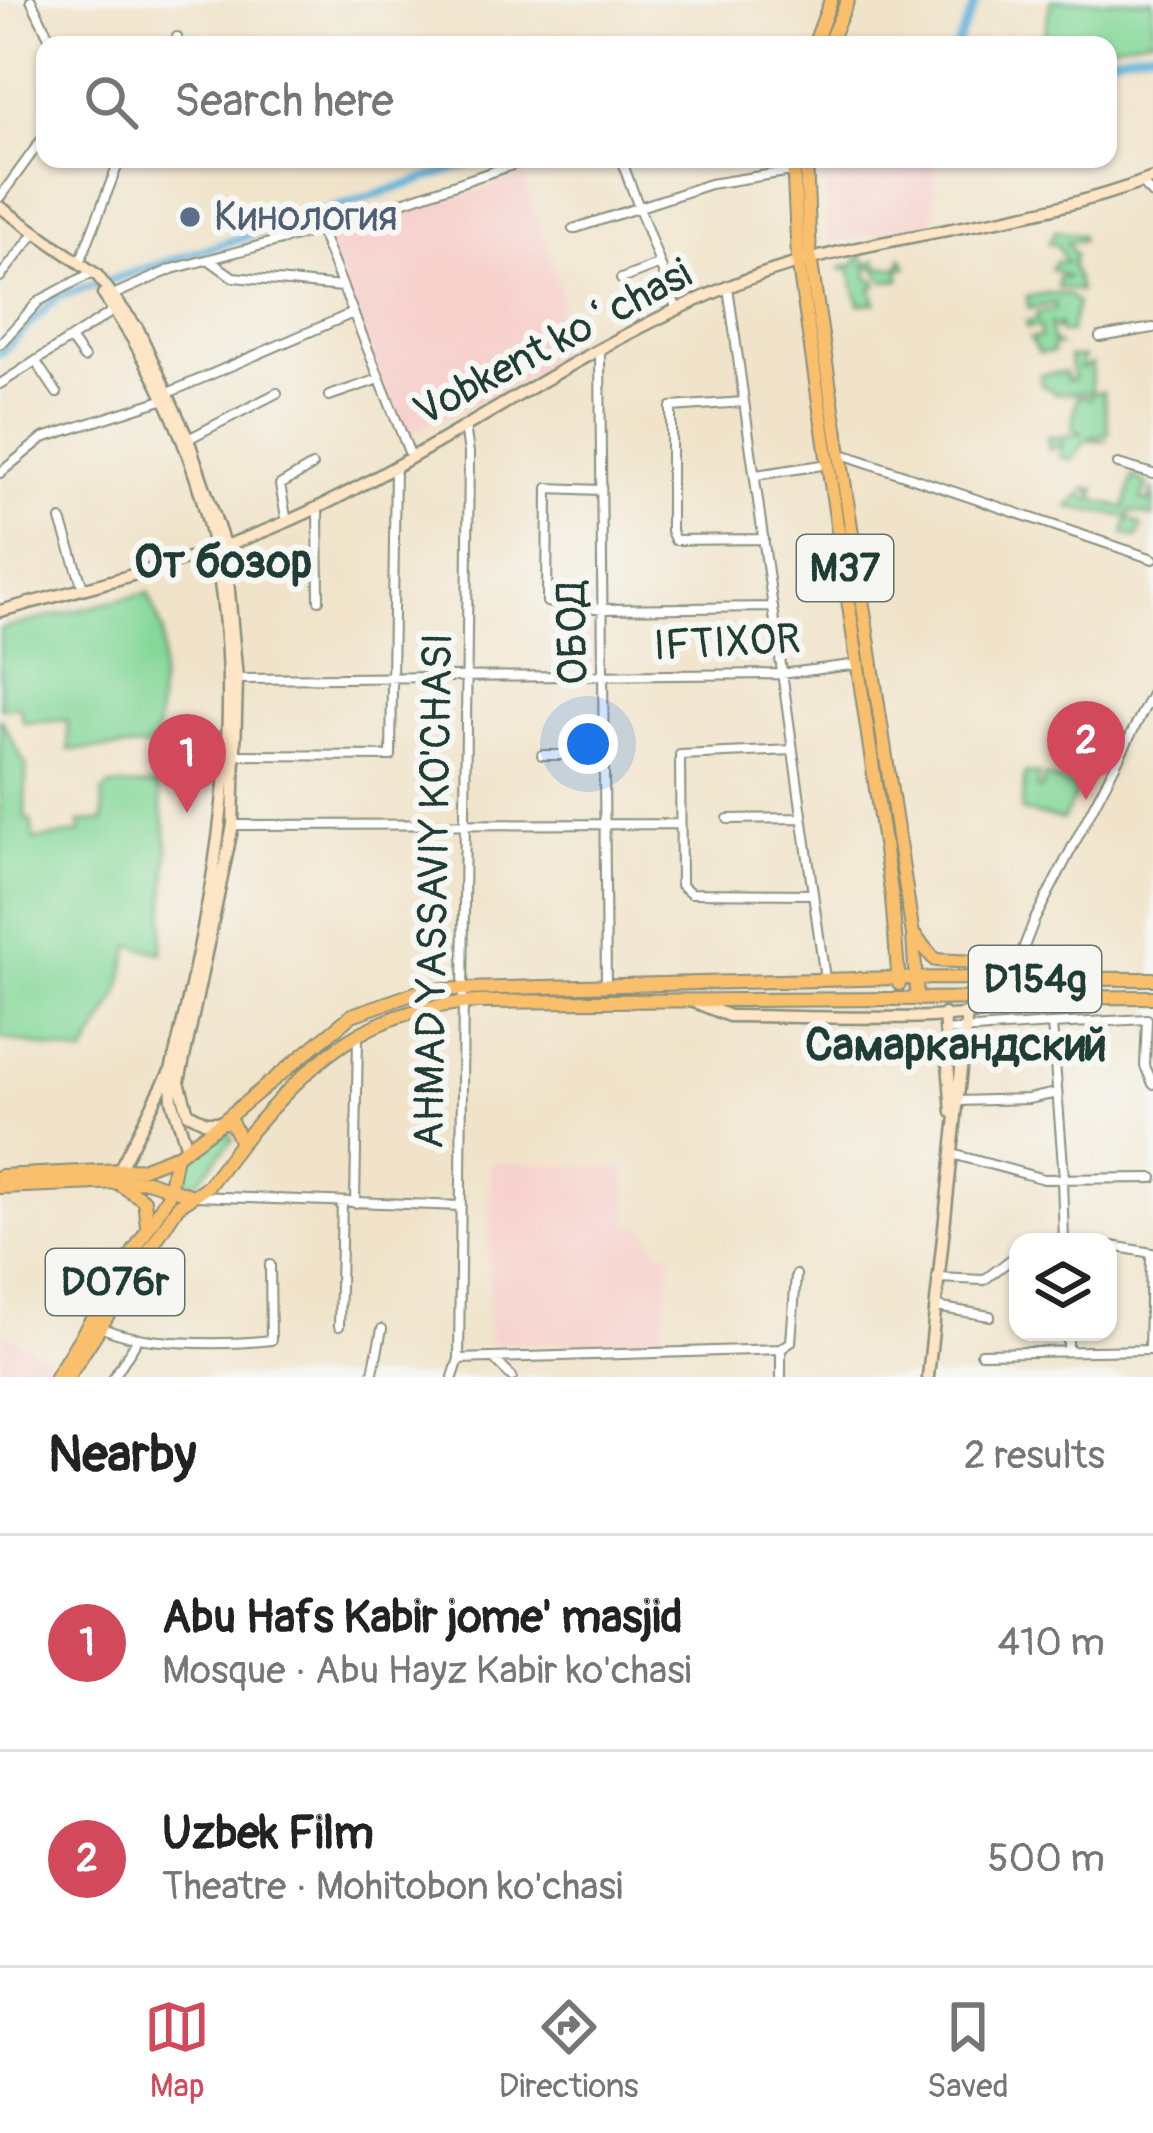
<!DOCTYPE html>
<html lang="en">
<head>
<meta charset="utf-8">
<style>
	:root { --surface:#fff; --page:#f2f2f2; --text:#222; --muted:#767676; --line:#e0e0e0; --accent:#d1495b }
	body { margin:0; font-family:Pangolin,sans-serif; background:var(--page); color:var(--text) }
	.controls { position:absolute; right:36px; bottom:36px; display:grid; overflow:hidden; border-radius:24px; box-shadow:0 3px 9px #0004 }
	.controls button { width:108px; height:108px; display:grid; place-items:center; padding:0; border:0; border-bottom:3px solid var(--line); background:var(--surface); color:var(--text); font:60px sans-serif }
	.you { position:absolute; left:588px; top:744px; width:42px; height:42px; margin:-30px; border:9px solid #fff; border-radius:50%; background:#1a73e8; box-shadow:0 0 0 18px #1a73e833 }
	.badge { display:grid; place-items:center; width:78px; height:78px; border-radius:50%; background:var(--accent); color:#fff; font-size:39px; font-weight:700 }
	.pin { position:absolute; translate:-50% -99px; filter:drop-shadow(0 3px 6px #0008) }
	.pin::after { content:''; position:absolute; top:63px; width:42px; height:36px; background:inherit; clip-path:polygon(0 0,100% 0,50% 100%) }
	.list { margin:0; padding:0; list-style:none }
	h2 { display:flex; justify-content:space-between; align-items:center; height:156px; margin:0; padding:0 48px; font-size:51px }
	h2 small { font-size:39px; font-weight:400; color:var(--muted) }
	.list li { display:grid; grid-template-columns:78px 1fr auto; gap:36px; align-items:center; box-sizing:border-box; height:216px; padding:0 48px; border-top:3px solid var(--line) }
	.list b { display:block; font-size:45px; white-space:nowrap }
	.list p { margin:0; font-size:39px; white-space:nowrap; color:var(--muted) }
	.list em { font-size:39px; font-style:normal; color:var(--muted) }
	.icon { flex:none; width:66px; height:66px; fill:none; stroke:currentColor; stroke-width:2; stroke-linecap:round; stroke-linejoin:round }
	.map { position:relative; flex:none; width:1153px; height:1377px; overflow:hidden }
	.search { position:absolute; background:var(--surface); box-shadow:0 3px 9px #0004; left:36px; right:36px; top:36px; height:132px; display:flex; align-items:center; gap:30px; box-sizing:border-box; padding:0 42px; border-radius:24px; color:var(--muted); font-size:45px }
	.sheet { height:588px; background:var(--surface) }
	nav { display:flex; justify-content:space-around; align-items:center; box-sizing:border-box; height:168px; border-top:3px solid var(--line); background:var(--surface); font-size:33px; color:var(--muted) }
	nav a { display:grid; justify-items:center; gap:6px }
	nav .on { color:var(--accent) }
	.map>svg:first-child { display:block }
	.built { fill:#f7d0cc }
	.green { fill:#86d89a; stroke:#528a67; stroke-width:3 }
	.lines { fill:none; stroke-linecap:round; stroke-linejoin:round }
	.canal { stroke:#5fb3db; stroke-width:8 }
	.street-casing { stroke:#88907e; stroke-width:12 }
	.secondary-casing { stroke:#88907e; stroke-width:15 }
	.primary-casing { stroke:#88907e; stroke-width:16 }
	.street { stroke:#fff; stroke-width:8 }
	.secondary { stroke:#fde5c5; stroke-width:10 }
	.primary { stroke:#f9bf6d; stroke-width:12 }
	.service-dot { fill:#5c6f8a; stroke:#f6f6f2; stroke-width:4.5 }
	.labels { text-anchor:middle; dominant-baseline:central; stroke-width:12; stroke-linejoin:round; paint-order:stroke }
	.shield { fill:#f6f6f2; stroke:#60746d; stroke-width:3 }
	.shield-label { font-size:39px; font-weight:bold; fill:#1f3d34 }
	.service-label { font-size:42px; fill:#4e5e75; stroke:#f6f6f2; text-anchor:start }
	.street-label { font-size:42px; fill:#1f3d34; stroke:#f6f6f2 }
	.neighbourhood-label { font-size:45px; font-weight:bold; fill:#1f3d34; stroke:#f6f6f2 }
</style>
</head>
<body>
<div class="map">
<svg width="1153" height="1377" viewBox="0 0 1153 1377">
	<rect width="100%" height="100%" fill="#f6f6f2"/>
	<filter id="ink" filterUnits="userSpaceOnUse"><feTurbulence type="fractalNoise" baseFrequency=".00833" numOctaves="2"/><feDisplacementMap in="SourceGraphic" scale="24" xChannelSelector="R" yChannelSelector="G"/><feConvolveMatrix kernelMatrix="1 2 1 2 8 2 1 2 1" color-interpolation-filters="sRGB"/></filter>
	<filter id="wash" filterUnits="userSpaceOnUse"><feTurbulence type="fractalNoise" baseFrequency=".004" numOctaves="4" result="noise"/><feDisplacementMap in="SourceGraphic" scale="48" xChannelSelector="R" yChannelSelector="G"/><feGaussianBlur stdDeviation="2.7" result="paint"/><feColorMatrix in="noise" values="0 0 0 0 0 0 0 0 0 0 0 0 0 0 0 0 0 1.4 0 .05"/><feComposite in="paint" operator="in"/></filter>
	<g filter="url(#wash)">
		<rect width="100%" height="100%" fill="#f0e3c9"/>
		<!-- built -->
		<path class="built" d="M823 159H938L932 226 829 242Z
			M523 176 558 278 567 359 404 437 325 237Z
			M490 1162 625 1168 628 1224 644 1226 659 1252 671 1253 663 1342 489 1343Z
			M0 1330 50 1358 39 1377H0Z"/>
		<!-- green -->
		<path class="green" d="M1051 0H1153V37L1108 46 1043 45Z
			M1055 231 1081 235 1082 240 1066 243 1075 254 1072 265 1080 291 1058 288V278H1069L1051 269 1055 261 1066 262 1056 244H1048Z
			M856 256H863L865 265 876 260 878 267H899L902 257 907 267 899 269 900 280 884 281 874 267 867 268 869 280H876L877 286 871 288 876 303 859 304 849 269H839L857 263Z
			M1047 293 1068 295 1077 303 1070 333H1061L1059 322 1057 329 1051 324 1052 340 1059 345H1053V352L1039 353 1030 338 1041 337 1040 327 1027 328 1026 322 1037 320V313L1055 309V303L1029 309 1027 297Z
			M1069 357H1084L1080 369 1092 364 1091 392H1103L1109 434 1089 437 1108 441H1085L1072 461 1059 456 1062 446 1049 450 1047 437H1058L1062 444 1063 436 1082 433 1072 428 1077 397 1091 398V393H1055L1041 384 1040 375 1065 372 1067 380 1074 379Z
			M1133 476 1147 485 1141 500 1149 502 1153 488V517L1131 511 1129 518 1142 526 1137 538 1124 534 1128 517 1069 507 1081 493 1089 501 1093 493 1083 488 1096 489 1094 500 1125 508Z
			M148 593 163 632 157 738 147 747 69 750 67 720 24 723 19 706 0 708V629Z
			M0 717 26 766 25 819 31 820 34 840 80 833 79 822 104 821 102 793 111 786 158 785 168 848 162 953 130 945 119 994 84 1055 0 1038Z
			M1025 773 1038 774 1037 789H1042L1044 776 1079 788 1063 820 1021 811Z
			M226 1129 233 1139 198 1181 180 1182 179 1162Z"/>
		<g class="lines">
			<!-- canal -->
			<path class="canal" d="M957 45 977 0
				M1108 57 1153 49
				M0 354 57 297 487 159"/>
		</g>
	</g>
	<g filter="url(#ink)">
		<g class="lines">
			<defs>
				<path id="street" d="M31 0 53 45
					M174 45 177 37
					M621 159 677 310
					M1141 183 1153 195
					M0 197 45 135
					M573 229 710 184 792 171
					M320 230 411 457
					M80 262 120 159
					M212 262 233 277 343 287
					M0 277 36 232
					M621 279 660 264
					M728 287 825 979
					M113 295 172 269 319 230 530 159
					M1100 337 1153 328
					M70 339 84 358
					M0 344 39 301 93 272
					M600 353 606 984
					M36 362 57 393
					M0 384 113 311
					M168 393 353 313
					M329 396 379 379
					M744 402 671 407V531L675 540 764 539
					M188 439 277 393
					M842 454 1153 559
					M1118 464 1153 474
					M0 473 43 438 162 400
					M756 475 829 464
					M601 490 548 488 547 602 603 609 772 607
					M318 508 319 600
					M61 520 83 588
					M287 522 280 485 312 466
					M237 679 781 674 859 664
					M792 750 680 755 681 885 691 893 812 894
					M237 755 391 756 395 467
					M542 755H605
					M728 819 802 818
					M233 825 679 824
					M1012 978 1034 921 1153 692
					M1052 1024 1147 1019 1145 1066 1153 1084
					M944 1031 1052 1024 1064 1178
					M958 1101 1028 1099 1057 1093
					M952 1154 1044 1179 1153 1178
					M1062 1179 1064 1242
					M197 1196 461 1206
					M355 1203 358 1037
					M1112 1246 1152 1253
					M937 1278 984 1280 1018 1254
					M936 1307 990 1316
					M339 1326 342 1202
					M101 1327C138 1346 227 1345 271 1340L270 1265
					M1068 1332V1351
					M781 1349V1377
					M1149 1350 1151 1253
					M981 1353 1153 1350
					M459 1359 781 1349 791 1342 796 1275
					M495 1360 512 1377
					M114 1377 137 1340
					M372 1377 382 1329
					M453 1377 459 1359 469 453 465 426"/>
				<path id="secondary" d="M0 207 97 275 138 329 188 439 225 547 237 679 233 825 179 1082 188 1113 206 1122H222
					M103 294C277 540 239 797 171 1071L172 1100 187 1148
					M0 611C114 580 231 553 337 498 468 431 593 342 730 286 866 231 1014 231 1153 178
					M697 1003 729 1016C791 1015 993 1028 1038 998
					M944 1014 952 1112
					M119 1170 169 1073
					M928 1377 967 1013"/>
				<path id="primary" d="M814 45 831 0
					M828 45 848 0
					M793 159 798 260 892 898 899 984
					M806 159 810 257 913 935 917 999
					M914 935 935 960 1016 964 1044 979
					M222 1122 352 1015 424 990 899 978 1153 979
					M241 1143C309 1063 366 1006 478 1002L1153 997
					M0 1176 141 1169 175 1156
					M119 1184 144 1200 147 1226
					M0 1187 147 1181 190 1195
					M56 1377 168 1196 176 1156 222 1122 232 1123 241 1143 208 1186 178 1206 68 1377"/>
			</defs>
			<!-- street casing -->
			<use href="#street" class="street-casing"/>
			<!-- secondary casing -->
			<use href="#secondary" class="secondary-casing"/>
			<!-- primary casing -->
			<use href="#primary" class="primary-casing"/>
			<!-- street -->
			<use href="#street" class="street"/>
			<!-- secondary -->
			<use href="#secondary" class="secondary"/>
			<!-- primary -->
			<use href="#primary" class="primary"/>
		</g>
	</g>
	<!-- markers -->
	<circle class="service-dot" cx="190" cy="217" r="12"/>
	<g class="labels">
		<!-- shield labels -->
		<g class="shield">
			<rect x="797" y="535" width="96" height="66" rx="9"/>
			<rect x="969" y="946" width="132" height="66" rx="9"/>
			<rect x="46" y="1249" width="138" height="66" rx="9"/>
		</g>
		<g class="shield-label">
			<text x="845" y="568">M37</text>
			<text x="1035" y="979">D154g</text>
			<text x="115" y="1282">D076r</text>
		</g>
		<!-- service labels -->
		<g class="service-label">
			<text x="214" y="217">Кинология</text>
		</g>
		<!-- street labels -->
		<g class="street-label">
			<text transform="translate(553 343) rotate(-28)">Vobkent koʻchasi</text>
			<text transform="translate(573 633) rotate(-91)">ОБОД</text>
			<text transform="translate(727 643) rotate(-3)">IFTIXOR</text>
			<text transform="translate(434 891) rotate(-89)">AHMAD YASSAVIY KO'CHASI</text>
		</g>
		<!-- neighbourhood labels -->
		<g class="neighbourhood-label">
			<text x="223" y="563">От бозор</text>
			<text x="956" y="1046">Самаркандский</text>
		</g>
	</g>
</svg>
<div class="controls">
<button><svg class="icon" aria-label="layers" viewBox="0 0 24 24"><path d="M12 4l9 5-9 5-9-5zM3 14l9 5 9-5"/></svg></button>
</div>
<div class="you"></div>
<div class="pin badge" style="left:187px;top:813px">1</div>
<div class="pin badge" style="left:1086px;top:800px">2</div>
<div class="search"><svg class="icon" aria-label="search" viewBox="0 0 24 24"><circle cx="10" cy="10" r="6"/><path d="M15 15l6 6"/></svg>Search here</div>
</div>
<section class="sheet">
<h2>Nearby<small>2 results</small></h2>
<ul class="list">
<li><span class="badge">1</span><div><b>Abu Hafs Kabir jome' masjid</b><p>Mosque · Abu Hayz Kabir ko'chasi</p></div><em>410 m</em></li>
<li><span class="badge">2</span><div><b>Uzbek Film</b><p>Theatre · Mohitobon ko'chasi</p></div><em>500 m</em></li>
</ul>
</section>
<nav>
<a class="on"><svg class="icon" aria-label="map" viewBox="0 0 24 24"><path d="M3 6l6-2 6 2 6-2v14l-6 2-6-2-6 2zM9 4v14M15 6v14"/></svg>Map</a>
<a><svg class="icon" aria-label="directions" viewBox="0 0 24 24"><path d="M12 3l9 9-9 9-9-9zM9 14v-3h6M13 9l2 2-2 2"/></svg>Directions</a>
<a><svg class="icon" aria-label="saved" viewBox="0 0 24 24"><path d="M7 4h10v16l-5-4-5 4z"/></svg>Saved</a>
</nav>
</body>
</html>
